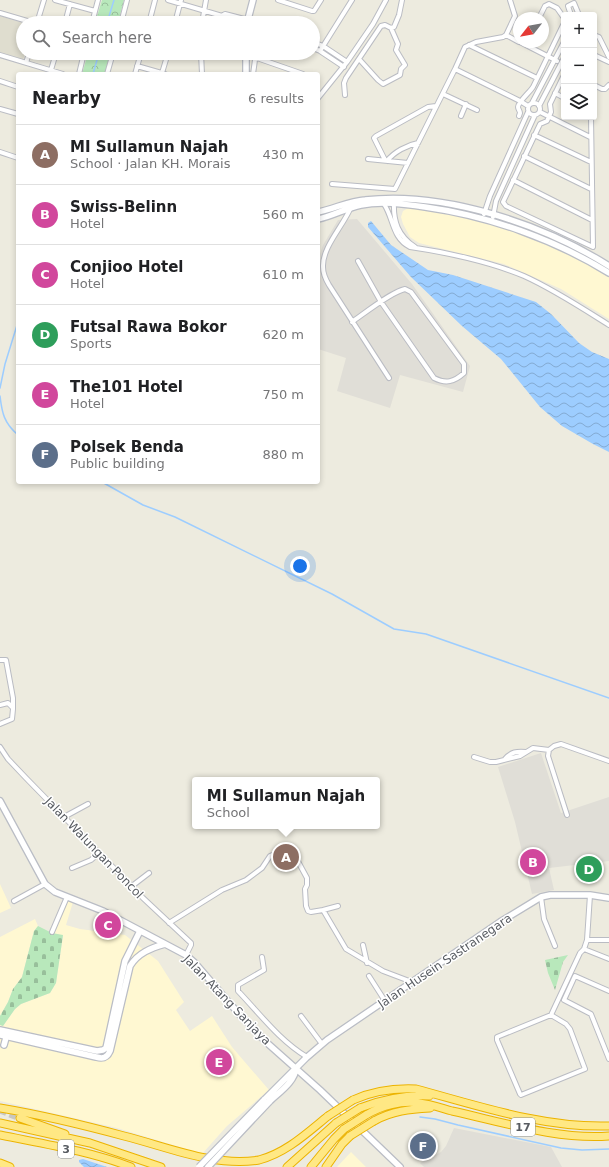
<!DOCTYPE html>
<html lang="en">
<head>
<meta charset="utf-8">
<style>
	:root { --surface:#fff; --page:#f2f2f2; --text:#202124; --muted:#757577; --line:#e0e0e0; --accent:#1a73e8 }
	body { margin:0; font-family:"DejaVu Sans",sans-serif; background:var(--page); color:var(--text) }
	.controls { position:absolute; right:12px; top:12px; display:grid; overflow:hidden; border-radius:4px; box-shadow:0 2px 6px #0003 }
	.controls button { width:36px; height:36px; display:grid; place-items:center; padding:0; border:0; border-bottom:1px solid var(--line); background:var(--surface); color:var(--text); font:20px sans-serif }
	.compass { position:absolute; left:513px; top:12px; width:36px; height:36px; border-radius:50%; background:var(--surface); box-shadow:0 2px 6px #0003; rotate:239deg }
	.you { position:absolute; left:300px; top:566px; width:14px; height:14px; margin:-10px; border:3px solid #fff; border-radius:50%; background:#1a73e8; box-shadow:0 0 0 6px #1a73e833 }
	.badge { display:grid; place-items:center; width:26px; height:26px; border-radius:50%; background:var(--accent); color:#fff; font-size:13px; font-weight:700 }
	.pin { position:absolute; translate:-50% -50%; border:2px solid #fff; box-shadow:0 1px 4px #0006 }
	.popup { position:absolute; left:192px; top:777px; width:188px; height:52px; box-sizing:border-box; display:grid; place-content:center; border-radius:4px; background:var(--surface); filter:drop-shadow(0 1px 3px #0005); font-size:13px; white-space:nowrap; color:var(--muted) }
	.popup b { font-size:15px; color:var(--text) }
	.popup::after { content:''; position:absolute; left:50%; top:100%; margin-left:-8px; border:8px solid transparent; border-top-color:var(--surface) }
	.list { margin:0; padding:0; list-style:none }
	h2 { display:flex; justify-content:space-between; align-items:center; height:52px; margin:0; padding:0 16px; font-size:17px }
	h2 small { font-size:13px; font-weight:400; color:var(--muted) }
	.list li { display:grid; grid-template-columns:26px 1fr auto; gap:12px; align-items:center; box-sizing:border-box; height:60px; padding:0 16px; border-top:1px solid var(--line) }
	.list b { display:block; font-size:15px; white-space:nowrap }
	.list p { margin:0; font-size:13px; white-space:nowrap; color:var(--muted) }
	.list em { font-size:13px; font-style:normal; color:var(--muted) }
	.icon { flex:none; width:22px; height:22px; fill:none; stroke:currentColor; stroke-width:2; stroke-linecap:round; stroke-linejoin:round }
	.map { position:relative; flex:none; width:609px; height:1167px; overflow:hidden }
	.search { position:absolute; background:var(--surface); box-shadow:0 2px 6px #0003; left:16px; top:16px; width:304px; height:44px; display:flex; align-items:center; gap:10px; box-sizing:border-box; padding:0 14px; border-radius:22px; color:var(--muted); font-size:15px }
	.panel { position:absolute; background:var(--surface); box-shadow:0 2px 6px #0003; left:16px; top:72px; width:304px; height:412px; border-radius:4px }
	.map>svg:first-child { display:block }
	.commercial { fill:#fff8d2 }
	.industrial { fill:#e0ded7 }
	.education { fill:#dfddcf }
	.cemetery { fill:url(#cemetery-stones) }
	.park { fill:url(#park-crowns) }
	.pitch { fill:#b8e8bb }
	.water { fill:url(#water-waves) }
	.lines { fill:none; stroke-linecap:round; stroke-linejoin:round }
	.stream { stroke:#9dcdff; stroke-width:1.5 }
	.highway-tunnel { stroke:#c8c7c0; stroke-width:7; stroke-dasharray:7 3.5; stroke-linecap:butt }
	.street-casing { stroke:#babcc3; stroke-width:6 }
	.secondary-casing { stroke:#babdc5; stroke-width:8 }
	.highway-casing { stroke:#ecb300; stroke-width:9 }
	.street { stroke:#fff; stroke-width:4 }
	.secondary { stroke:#fff; stroke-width:5.5 }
	.highway { stroke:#ffe884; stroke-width:7 }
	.secondary-bridge-casing { stroke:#babdc5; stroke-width:8; stroke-linecap:butt }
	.highway-bridge-casing { stroke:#ecb300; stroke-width:9; stroke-linecap:butt }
	.secondary-bridge { stroke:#fff; stroke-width:5.5 }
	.highway-bridge { stroke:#ffe884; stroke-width:7 }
	.labels { text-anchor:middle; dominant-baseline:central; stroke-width:3; stroke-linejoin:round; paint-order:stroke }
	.shield { fill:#fff; stroke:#8a8d91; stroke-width:1 }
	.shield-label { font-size:11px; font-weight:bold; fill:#585c62 }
	.street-label { font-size:12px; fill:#585c62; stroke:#fff }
</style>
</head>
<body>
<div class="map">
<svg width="609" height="1167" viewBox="0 0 609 1167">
	<defs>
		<pattern id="cemetery-stones" width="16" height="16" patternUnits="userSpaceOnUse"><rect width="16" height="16" fill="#b8e8bb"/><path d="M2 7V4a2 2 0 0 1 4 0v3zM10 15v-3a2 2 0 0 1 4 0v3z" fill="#98bf9b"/></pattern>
		<pattern id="park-crowns" width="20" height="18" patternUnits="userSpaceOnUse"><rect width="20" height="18" fill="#b8e8bb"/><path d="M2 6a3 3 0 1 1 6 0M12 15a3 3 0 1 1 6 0" fill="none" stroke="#98bf9b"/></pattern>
		<pattern id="water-waves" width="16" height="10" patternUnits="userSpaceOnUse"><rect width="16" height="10" fill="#9dcdff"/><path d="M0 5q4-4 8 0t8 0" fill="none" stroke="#83aad2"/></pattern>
	</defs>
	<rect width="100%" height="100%" fill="#edebdf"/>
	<!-- commercial -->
	<path class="commercial" d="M410 207 471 218 535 239 582 260 609 277V319L561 289 504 264 419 243 410 237 403 224 401 217 403 211Z
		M0 884 11 908 0 913Z
		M68 901 73 902 66 925 80 929 125 935 158 961 184 1002 176 1010 190 1031 212 1016 232 1047 269 1090 227 1126 202 1154 117 1128 0 1101V1025L3 1026 15 1009 21 1004 50 993 56 983 63 936 52 933Z
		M35 919 38 926 34 931 22 977 13 989 8 1002 0 1016V937Z
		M351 1152 366 1167H337Z"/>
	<!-- industrial -->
	<path class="industrial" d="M357 219 412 284 470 366 463 392 400 375 390 408 337 391 346 358 318 349V260L323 245 338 220Z
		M541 753 561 813 609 797V861L549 868 554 890 532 894 515 822 498 767Z
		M454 1128 551 1147 562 1167H424L420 1163 441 1152 446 1146Z"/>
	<!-- education -->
	<path class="education" d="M0 16 23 23V53H25L23 60 0 53Z"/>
	<!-- cemetery -->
	<path class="cemetery" d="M38 926 52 933 63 935 56 983 50 993 21 1004 15 1009 3 1026 0 1025V1016L8 1002 13 989 22 977 34 931Z
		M568 955 563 962 555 990 548 973 545 960Z"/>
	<!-- park -->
	<path class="park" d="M102 0H124L118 23H95Z
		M88 53H110L105 74H82Z"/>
	<!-- pitch -->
	<path class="pitch" d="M598 863 599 873 580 876 579 865Z"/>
	<!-- water -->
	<path class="water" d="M371 221 391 245 428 270 453 275 536 302 551 314 579 343 592 352 609 359V452L593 444 562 426 540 407 501 359 462 326 411 277 368 227V223Z
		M83 1159 107 1167H110H84L79 1162V1160Z"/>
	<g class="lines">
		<!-- stream -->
		<path class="stream" d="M107 23 114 0
			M93 74 99 53
			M0 388 5 364 18 322
			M0 396C2 413 4 423 18 435
			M102 482 143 505 175 517 332 594 394 629 426 634 609 698
			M420 1117 435 1119 458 1125 561 1148 582 1150 609 1149"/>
		<!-- highway-tunnel -->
		<path class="highway-tunnel" d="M0 1110 20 1118"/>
		<defs>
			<path id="street" d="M55 0 95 11
				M168 0 246 23
				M278 0 312 11H314L321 0
				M0 13 34 23
				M571 15 568 6 574 3 579 15
				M222 16 225 14 260 23
				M539 18 545 6 549 4 557 8 564 18
				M37 23 44 0
				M65 23 70 4
				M92 23 98 0
				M121 23 127 0
				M149 23 155 0
				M175 23 181 0
				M202 23 206 0
				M391 28 394 27 399 15 402 0
				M506 35 519 42
				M594 35 599 37 609 57
				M313 42 323 46 347 62
				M520 42 557 61
				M469 45 537 78
				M313 48 320 51 344 67
				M320 51 352 0
				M201 53 202 74
				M0 55 63 74
				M594 55 609 62
				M26 63 29 53
				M137 66 165 74
				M455 69 520 101 528 106
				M51 70 56 53
				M162 73 168 53
				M79 74 84 53
				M107 74 113 53
				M135 74 141 53
				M253 74 255 60 257 58 303 74
				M564 75 550 104 551 112 547 121 540 124 503 202 506 206 593 247 591 117
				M0 81 18 87
				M594 85 602 89H605L609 85
				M555 93 564 98
				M443 94 477 110
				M345 95 344 83 346 78 381 26 385 25 391 28 398 44 396 50 405 65 401 69 400 75 383 84 378 80 359 59
				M318 98 347 62 373 24 386 0
				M528 109a6 6 0 1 1 12 0a6 6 0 1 1-12 0Z
				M532 103 564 42
				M539 106 564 58
				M0 109 18 114
				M540 112 590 137
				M461 116 466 104
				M519 116 520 113C520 111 518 109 518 107 518 102 530 92 533 87L564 23
				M534 135 591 162
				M0 152 18 158
				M524 156 591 189
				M368 159 408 163
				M385 160 374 138 376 136 428 107 436 106
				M387 161C394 152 407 145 418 143
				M513 180 592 220
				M332 184 395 189 455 69 465 47 476 42 503 37 506 35 515 16 510 0
				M394 202C393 221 398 236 415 247
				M384 204C394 219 392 238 410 247 445 252 491 262 524 276 553 289 582 308 609 325
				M351 207C344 225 322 247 323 267 323 274 326 280 329 285L389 378
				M484 214 490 196 528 112
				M493 217 496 201 535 115
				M352 322C365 313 391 292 405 289L411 292 464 364V373C454 382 446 384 434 378L381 302 358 261
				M0 660H6L13 698V709L12 719 0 724
				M0 705 8 703 12 707
				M0 747 8 759 26 778 143 898 191 943V945L186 955
				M474 757 490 762H496L520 756 533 748 549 750
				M505 759C511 752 517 751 526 752
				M567 815 548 756 549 750 554 746 561 744 609 761
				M64 817 88 804
				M72 868 91 860 99 853
				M132 886 149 873
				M590 895 587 940 584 949 609 959
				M541 897 544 919 555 946
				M14 901 45 884
				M323 910 338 906
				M169 923 222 890 246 880 262 868 270 856 287 849 295 856 307 878V885L305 889 306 906 308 911 311 912 323 910 346 949 383 971 412 982
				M52 932 67 897
				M587 940H609
				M363 945 367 963
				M262 957 264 970 238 985V991C260 1014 280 1041 307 1057
				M369 976 385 1001
				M609 991 575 976 564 1000 591 1014 609 1059
				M551 1015 566 1024 570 1029 585 1069 521 1095 520 1094 497 1040V1037L551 1015 580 953 584 949
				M301 1016 322 1044"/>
			<path id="secondary" d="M247 23 253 0
				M246 74V53
				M318 212C334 209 349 201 365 200 444 191 543 224 609 266
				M318 219C333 216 346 208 361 205 382 201 404 204 425 207 489 216 554 239 609 273
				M0 801 45 884 55 892 103 911 186 955 195 963 239 1014 266 1042 320 1090 400 1167
				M0 1030 97 1051 103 1050 106 1048 125 961 140 931
				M0 1035 96 1057C103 1059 107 1058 110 1051L130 966C138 953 151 948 165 944
				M4 1045 7 1034
				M264 1100 306 1058 327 1040 500 922 541 897 550 895H590L609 898
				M269 1102C278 1093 295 1082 296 1068"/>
			<path id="highway" d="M353 1100C373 1091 394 1088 416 1089 479 1106 543 1128 609 1126
				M0 1108C42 1115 83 1125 124 1136 168 1147 213 1167 259 1160 286 1153 307 1133 328 1116
				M360 1108C383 1099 404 1095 429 1096
				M366 1115C381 1106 402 1100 419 1103 430 1104 441 1108 452 1111 502 1122 558 1140 609 1136
				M20 1118 65 1134
				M374 1121C392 1111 410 1109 430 1108
				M0 1123 90 1143 161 1167
				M0 1135C44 1144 89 1151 131 1167
				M0 1163 10 1167
				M287 1167 336 1123
				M311 1167 334 1139 344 1129
				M326 1167 342 1144 350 1136"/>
		</defs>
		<!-- street casing -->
		<use href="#street" class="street-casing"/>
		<!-- secondary casing -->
		<use href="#secondary" class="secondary-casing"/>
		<!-- highway casing -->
		<use href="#highway" class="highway-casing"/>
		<!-- street -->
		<use href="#street" class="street"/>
		<!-- secondary -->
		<use href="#secondary" class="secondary"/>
		<!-- highway -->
		<use href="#highway" class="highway"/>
		<defs>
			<path id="secondary-bridge" d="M199 1167 264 1100
				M208 1167 269 1102"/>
			<path id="highway-bridge" d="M328 1116 353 1100
				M336 1123 360 1108
				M344 1129 366 1115
				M350 1136 374 1121"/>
		</defs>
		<!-- secondary-bridge casing -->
		<use href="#secondary-bridge" class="secondary-bridge-casing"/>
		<!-- highway-bridge casing -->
		<use href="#highway-bridge" class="highway-bridge-casing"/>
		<!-- secondary-bridge -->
		<use href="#secondary-bridge" class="secondary-bridge"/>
		<!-- highway-bridge -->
		<use href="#highway-bridge" class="highway-bridge"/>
	</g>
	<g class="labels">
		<!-- shield labels -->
		<g class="shield">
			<rect x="511" y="1118" width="24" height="18" rx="3"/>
			<rect x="58" y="1140" width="16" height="18" rx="3"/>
		</g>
		<g class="shield-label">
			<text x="523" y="1127">17</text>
			<text x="66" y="1149">3</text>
		</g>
		<!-- street labels -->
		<g class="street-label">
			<text transform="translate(94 848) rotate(46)">Jalan Walungan Poncol</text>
			<text transform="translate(445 961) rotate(-34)">Jalan Husein Sastranegara</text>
			<text transform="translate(227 1000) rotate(46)">Jalan Atang Sanjaya</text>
		</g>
	</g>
</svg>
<div class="controls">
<button>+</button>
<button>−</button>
<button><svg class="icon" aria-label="layers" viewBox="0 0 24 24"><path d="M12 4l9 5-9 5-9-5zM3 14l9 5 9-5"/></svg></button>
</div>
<svg class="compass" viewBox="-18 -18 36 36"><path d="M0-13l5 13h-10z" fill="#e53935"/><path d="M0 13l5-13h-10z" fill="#757577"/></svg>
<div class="you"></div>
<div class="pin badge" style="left:286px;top:857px;background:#8d6e63">A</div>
<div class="popup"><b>MI Sullamun Najah</b>School</div>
<div class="pin badge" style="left:533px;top:862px;background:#d1479c">B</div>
<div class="pin badge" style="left:108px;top:925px;background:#d1479c">C</div>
<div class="pin badge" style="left:589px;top:869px;background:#2e9e5b">D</div>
<div class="pin badge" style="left:219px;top:1062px;background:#d1479c">E</div>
<div class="pin badge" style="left:423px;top:1146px;background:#5c6f8a">F</div>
<div class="search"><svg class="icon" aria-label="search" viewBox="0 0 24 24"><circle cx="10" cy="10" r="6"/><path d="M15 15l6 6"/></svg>Search here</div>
<section class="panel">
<h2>Nearby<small>6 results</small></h2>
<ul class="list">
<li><span class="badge" style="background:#8d6e63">A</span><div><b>MI Sullamun Najah</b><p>School · Jalan KH. Morais</p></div><em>430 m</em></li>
<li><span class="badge" style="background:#d1479c">B</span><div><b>Swiss-Belinn</b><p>Hotel</p></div><em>560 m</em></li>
<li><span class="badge" style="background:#d1479c">C</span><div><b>Conjioo Hotel</b><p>Hotel</p></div><em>610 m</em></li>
<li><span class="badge" style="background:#2e9e5b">D</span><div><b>Futsal Rawa Bokor</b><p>Sports</p></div><em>620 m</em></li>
<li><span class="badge" style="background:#d1479c">E</span><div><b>The101 Hotel</b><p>Hotel</p></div><em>750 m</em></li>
<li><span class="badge" style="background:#5c6f8a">F</span><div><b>Polsek Benda</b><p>Public building</p></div><em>880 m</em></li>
</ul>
</section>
</div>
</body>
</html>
